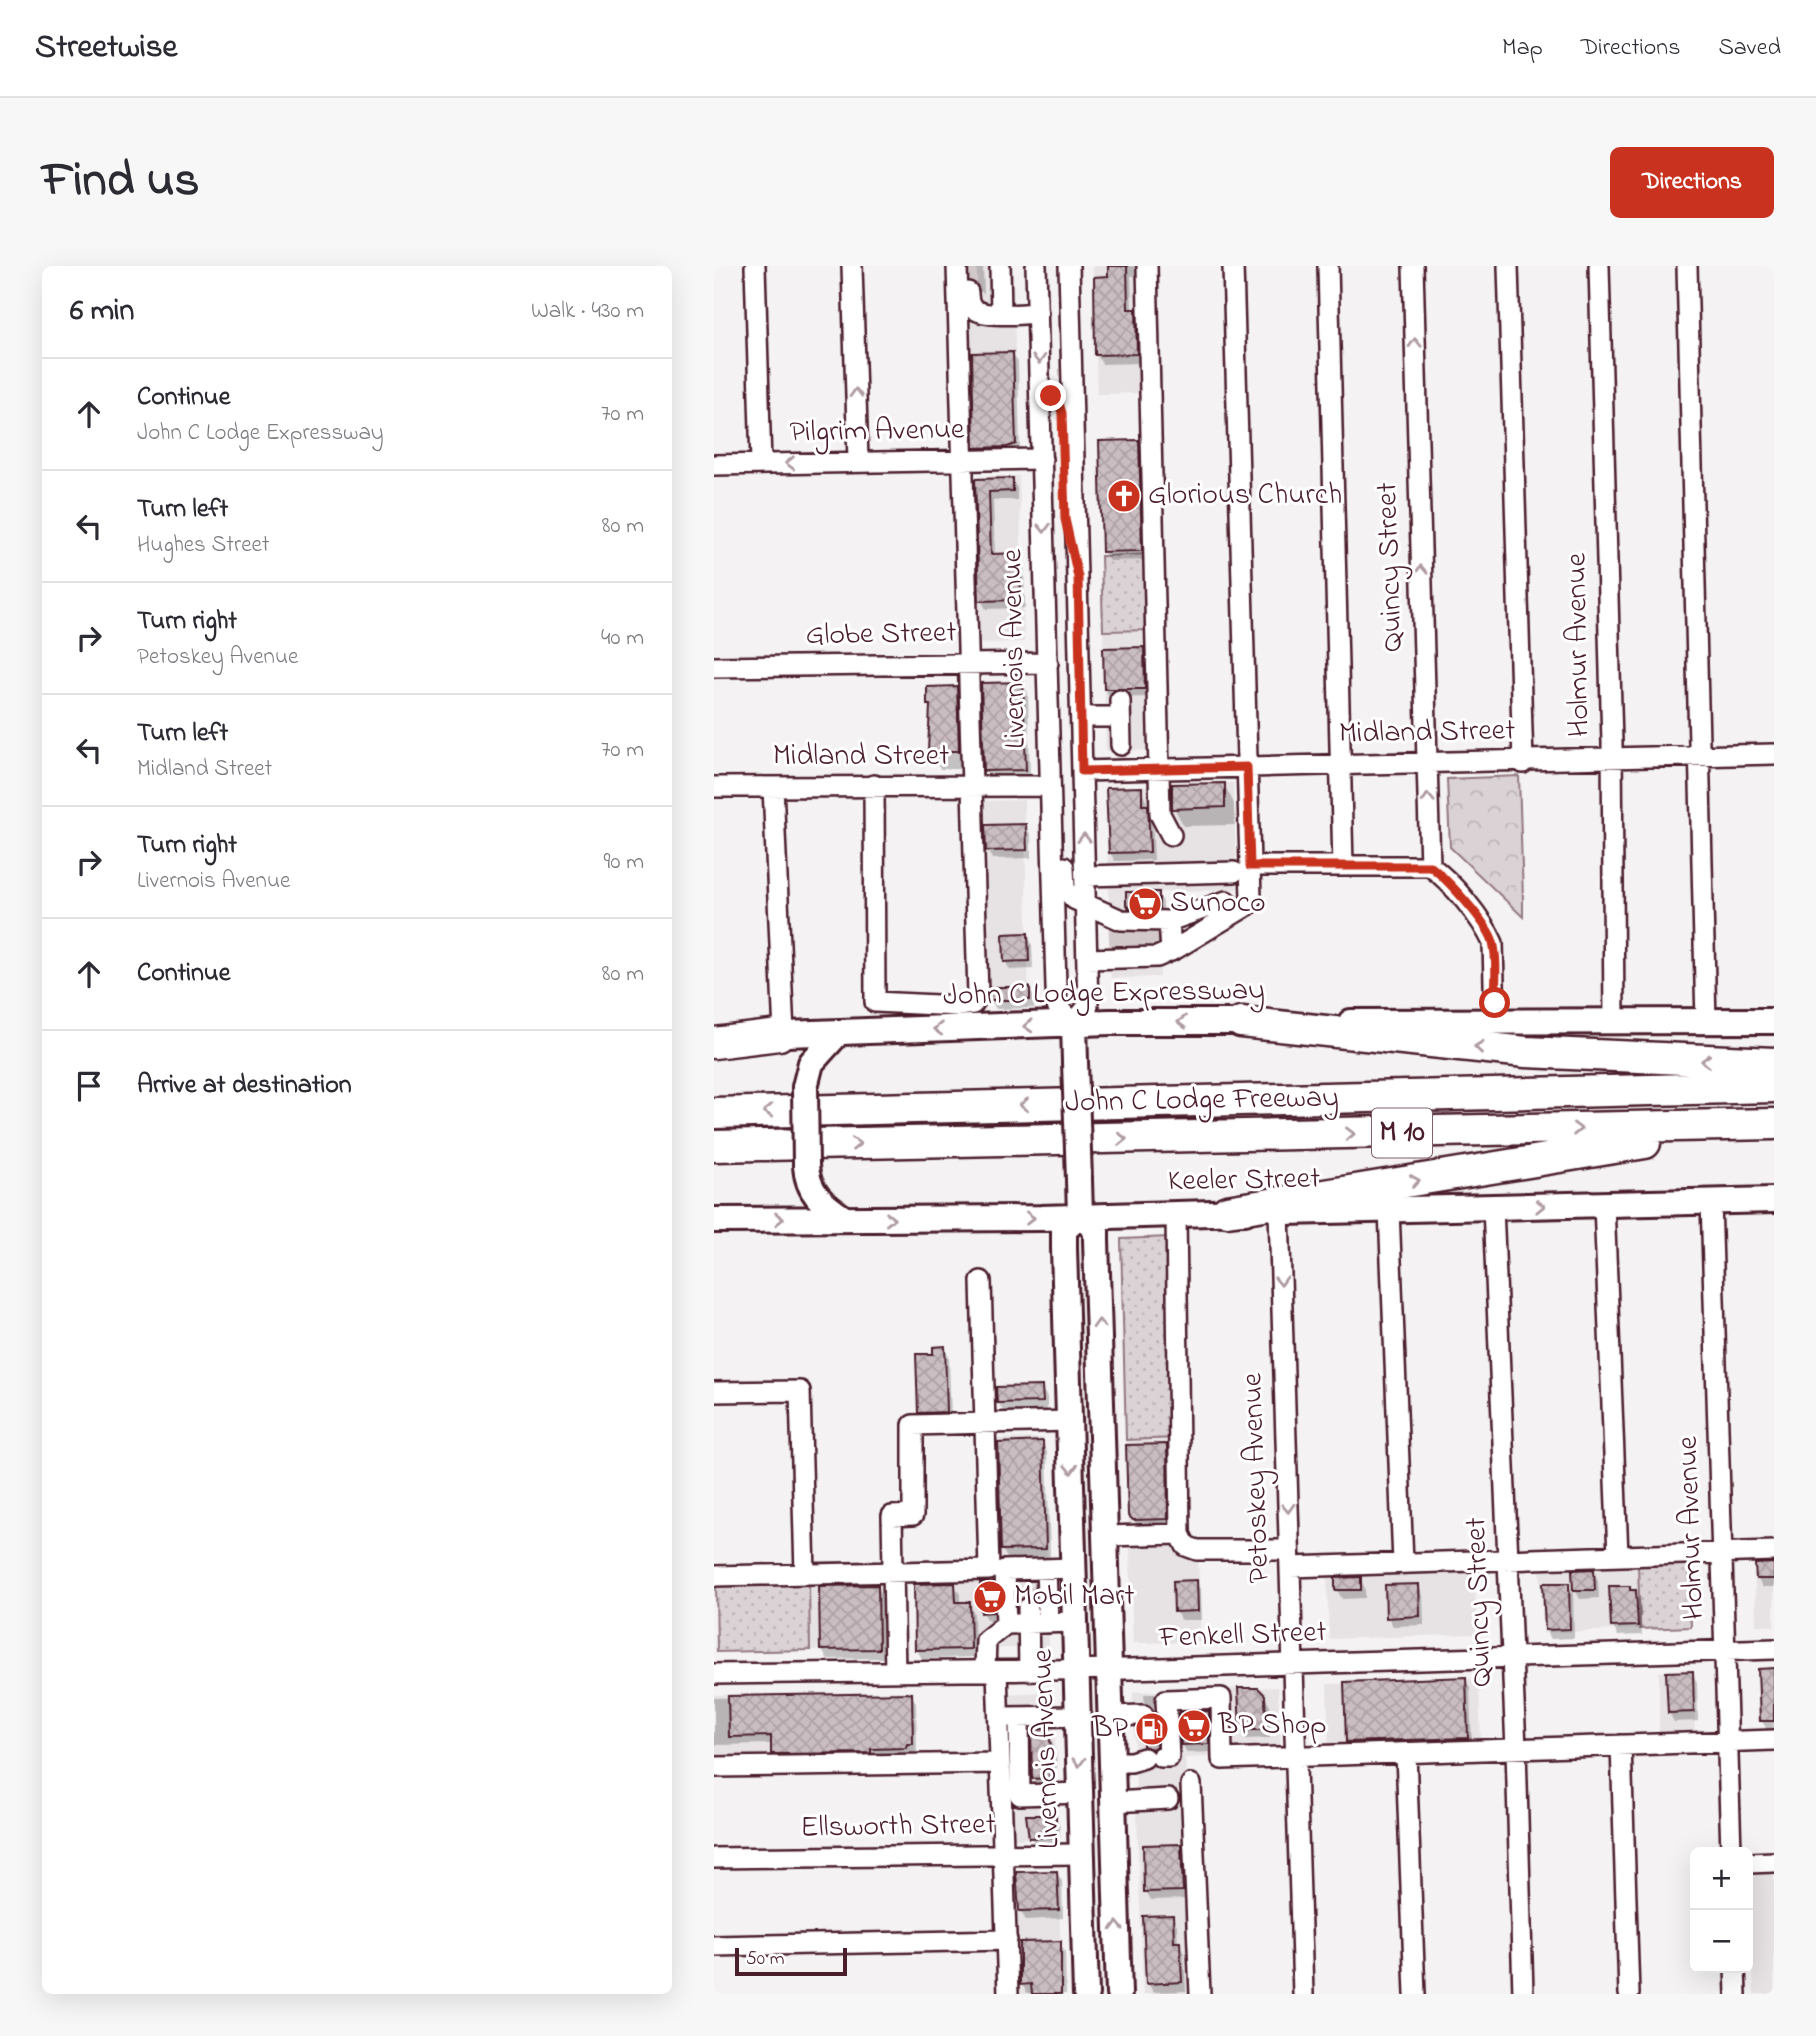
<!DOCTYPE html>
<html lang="en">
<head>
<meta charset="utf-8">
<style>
	:root { --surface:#fff; --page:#f7f7f7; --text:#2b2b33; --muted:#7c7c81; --line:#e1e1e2; --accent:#c8321e }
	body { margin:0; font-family:"Indie Flower",sans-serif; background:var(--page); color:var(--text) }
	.controls { position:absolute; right:21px; bottom:21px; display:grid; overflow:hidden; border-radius:10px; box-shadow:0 7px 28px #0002 }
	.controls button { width:63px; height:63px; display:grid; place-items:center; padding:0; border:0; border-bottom:2px solid var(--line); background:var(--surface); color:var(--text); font:35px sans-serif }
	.scale { position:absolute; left:21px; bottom:18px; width:112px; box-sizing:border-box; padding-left:7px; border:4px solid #4a1f2b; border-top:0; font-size:19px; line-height:24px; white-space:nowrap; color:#4a1f2b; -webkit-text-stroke:5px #fff; paint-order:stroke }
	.stop { position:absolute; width:21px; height:21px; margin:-16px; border:5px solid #c8321e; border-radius:50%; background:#fff }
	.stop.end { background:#c8321e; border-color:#fff; box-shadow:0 2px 7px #0008 }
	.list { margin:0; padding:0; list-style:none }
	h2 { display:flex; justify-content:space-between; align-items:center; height:91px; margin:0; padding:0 28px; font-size:30px }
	h2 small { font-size:23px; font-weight:400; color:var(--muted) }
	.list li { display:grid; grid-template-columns:46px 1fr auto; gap:21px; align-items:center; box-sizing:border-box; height:112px; padding:0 28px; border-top:2px solid var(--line) }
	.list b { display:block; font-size:26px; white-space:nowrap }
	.list p { margin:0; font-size:23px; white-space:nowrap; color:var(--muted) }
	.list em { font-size:23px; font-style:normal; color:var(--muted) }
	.icon { flex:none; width:38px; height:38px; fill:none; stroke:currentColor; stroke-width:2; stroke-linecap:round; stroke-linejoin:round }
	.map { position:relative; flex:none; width:1060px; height:1728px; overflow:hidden; border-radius:10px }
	header { display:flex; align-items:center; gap:42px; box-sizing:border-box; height:98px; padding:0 35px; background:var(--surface); border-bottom:2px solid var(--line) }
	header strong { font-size:33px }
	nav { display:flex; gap:38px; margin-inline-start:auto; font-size:24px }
	.intro { display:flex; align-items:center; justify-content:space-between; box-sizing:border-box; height:168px; padding:0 42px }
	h1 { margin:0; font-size:49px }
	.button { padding:18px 32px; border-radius:10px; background:var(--accent); color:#fff; font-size:24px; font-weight:700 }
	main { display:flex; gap:42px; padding:0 42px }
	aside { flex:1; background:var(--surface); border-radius:10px; box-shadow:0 7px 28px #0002 }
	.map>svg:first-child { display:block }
	.built { fill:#e7e2e3 }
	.grass { fill:url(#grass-dots); stroke:#927880; stroke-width:2 }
	.park { fill:url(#park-crowns); stroke:#927880; stroke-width:2 }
	.shadow { fill:#0003 }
	.building { fill:url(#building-cross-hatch); stroke:#4a1f2b; stroke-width:2 }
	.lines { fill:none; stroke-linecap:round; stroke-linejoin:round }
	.minor-tunnel { stroke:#d2c8ca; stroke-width:19; stroke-dasharray:19 10; stroke-linecap:butt }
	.minor-casing { stroke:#4a1f2b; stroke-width:24 }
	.major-casing { stroke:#4a1f2b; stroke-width:30 }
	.highway-casing { stroke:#4a1f2b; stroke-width:35 }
	.minor { stroke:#fff; stroke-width:19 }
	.major { stroke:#fff; stroke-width:24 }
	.highway { stroke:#fff; stroke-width:30 }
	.major-bridge-casing { stroke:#4a1f2b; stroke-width:30; stroke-linecap:butt }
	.major-bridge { stroke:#fff; stroke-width:24 }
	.oneway { stroke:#ae9aa0 }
	.route { stroke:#c8321e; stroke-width:9 }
	.labels { text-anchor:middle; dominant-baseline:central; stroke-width:6; stroke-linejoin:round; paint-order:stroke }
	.shield { fill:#fff; stroke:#80626b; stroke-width:2 }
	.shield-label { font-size:28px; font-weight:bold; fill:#4a1f2b }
	.street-label { font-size:30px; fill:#4a1f2b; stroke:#fff }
	.poi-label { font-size:30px; fill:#4a1f2b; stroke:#fff; text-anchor:start }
</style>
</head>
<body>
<header>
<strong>Streetwise</strong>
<nav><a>Map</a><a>Directions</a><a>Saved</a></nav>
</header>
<div class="intro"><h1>Find us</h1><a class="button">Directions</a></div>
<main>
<aside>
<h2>6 min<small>Walk · 430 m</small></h2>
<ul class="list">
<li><svg class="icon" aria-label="ahead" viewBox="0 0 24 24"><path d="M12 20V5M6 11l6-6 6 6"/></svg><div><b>Continue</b><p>John C Lodge Expressway</p></div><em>70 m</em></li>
<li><svg class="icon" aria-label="left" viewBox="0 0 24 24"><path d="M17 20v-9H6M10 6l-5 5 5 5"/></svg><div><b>Turn left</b><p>Hughes Street</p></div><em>80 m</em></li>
<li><svg class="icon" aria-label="right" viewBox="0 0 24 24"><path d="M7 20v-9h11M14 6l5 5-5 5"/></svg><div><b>Turn right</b><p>Petoskey Avenue</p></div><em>40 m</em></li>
<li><svg class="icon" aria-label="left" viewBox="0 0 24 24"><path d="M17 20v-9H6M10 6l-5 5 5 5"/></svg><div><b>Turn left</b><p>Midland Street</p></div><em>70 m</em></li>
<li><svg class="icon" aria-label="right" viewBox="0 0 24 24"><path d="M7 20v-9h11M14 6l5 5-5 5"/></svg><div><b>Turn right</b><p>Livernois Avenue</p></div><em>90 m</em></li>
<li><svg class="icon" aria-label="ahead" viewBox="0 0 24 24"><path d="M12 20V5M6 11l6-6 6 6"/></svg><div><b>Continue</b></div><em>80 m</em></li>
<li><svg class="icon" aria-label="arrive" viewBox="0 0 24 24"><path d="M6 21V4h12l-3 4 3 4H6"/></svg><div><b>Arrive at destination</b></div></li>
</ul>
</aside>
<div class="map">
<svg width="1060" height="1728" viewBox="0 0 1060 1728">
	<defs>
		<pattern id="grass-dots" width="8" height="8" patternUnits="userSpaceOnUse" patternTransform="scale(1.75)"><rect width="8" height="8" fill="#dbd2d5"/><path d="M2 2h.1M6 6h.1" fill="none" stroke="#bdb4b7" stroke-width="1.8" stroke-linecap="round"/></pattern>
		<pattern id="park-crowns" width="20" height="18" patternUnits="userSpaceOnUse" patternTransform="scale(1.75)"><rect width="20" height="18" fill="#dbd2d5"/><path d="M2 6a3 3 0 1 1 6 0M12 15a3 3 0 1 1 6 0" fill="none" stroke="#bdb4b7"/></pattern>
		<pattern id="building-cross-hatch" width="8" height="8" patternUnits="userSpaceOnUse" patternTransform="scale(1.75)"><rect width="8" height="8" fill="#cabdc1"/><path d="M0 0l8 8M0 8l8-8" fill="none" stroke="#afa2a6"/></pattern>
	</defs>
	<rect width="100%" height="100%" fill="#f4f2f2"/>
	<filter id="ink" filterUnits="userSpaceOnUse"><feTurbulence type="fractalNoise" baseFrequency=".0143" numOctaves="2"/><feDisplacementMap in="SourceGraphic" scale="14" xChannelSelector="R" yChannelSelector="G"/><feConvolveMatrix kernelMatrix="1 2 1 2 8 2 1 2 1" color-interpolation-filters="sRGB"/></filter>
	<g filter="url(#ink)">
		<!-- built -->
		<path class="built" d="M249 0H299L303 177 254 178Z
			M379 0H429L432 127 383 128Z
			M305 210 310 376 259 377 255 211Z
			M437 364 440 484 392 485 389 365Z
			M519 517 523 623 443 626 446 711 397 712 392 521Z
			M310 534 315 735 268 736 263 535Z
			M330 1172 335 1381 201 1385 199 1316 284 1313 280 1173Z
			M462 1172 465 1291 484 1290 487 1376 419 1377 412 1174Z
			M1060 1292V1360L1042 1359 1040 1293Z
			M924 1297 926 1363 829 1367 826 1301Z
			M760 1301 763 1368 615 1373 613 1306Z
			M167 1313 169 1383 96 1384 95 1315Z
			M945 1406H979L981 1471H945Z
			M765 1413 767 1479 615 1484 613 1418Z
			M564 1421 567 1488 471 1492 482 1728H429L419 1426Z
			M200 1425 201 1491 0 1495V1429Z
			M340 1426 343 1572 293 1573 290 1428Z
			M1060 1602V1728H1040L1036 1603Z
			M344 1604 348 1728H299L295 1606Z"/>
		<!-- grass -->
		<path class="grass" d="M434 288 437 364 389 365 387 290Z
			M456 971 462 1172 412 1174 407 973Z
			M975 1296 977 1361 926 1363 924 1297Z
			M95 1315 96 1384 3 1386 2 1317Z"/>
		<!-- park -->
		<path class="park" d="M805 510 809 633V651L736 581 733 513Z"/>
		<!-- shadow -->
		<path class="shadow" d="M257 0H269L270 28 263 23 257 14Z
			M395 0H430L425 9 417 10 418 45H421L426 54 427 97 388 98 383 89 396 12Z
			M298 87 304 96 306 187 267 190 262 181Z
			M424 176 429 185 432 294 395 295 390 286Z
			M298 214 303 222V234H279L281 290 305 289 310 298 311 342 272 343 267 334 263 215Z
			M429 383 434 392 435 431 396 432 391 423Z
			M308 418 314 427 316 512 277 514 272 505Z
			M242 422 252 440 254 503H226L215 485 217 442 215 438Z
			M510 519 520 537 521 559 470 560 460 542Z
			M427 523 438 550 440 594 401 595 396 587Z
			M311 560 317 569V592L279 593 274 584Z
			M444 627 449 636V651L419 648 414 639Z
			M313 669 318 678 319 703 296 704 291 695Z
			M444 671V679L442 681 402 682 401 680Z
			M315 722 320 731V742L282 743 277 734Z
			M230 1082 235 1091 237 1154 211 1155 205 1146Z
			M327 1122 333 1131V1144L290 1146 284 1137Z
			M328 1177 333 1186 336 1292 294 1293 288 1284Z
			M452 1180 457 1189 458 1262 426 1263 416 1248Z
			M1060 1299V1321H1048L1043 1312V1300Z
			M879 1305 884 1314 885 1332 866 1333 861 1324Z
			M646 1313 651 1322V1332L628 1333 623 1324Z
			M482 1316 487 1325 488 1354H467L461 1345Z
			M277 1318 282 1327 283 1355H274L269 1346Z
			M854 1318 859 1327 860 1372 837 1373 832 1364Z
			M240 1319 246 1328V1338H255L260 1347 261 1391 208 1393 203 1384Z
			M163 1320 168 1329 169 1392 113 1393 108 1384Z
			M704 1320 709 1329 710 1359 679 1360 674 1351Z
			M915 1321 918 1326H921L926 1335 928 1369 904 1370 899 1361Z
			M319 1322 321 1333 315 1331 306 1337 305 1323Z
			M1046 1404H1060V1463L1053 1464 1048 1455Z
			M978 1407 983 1416 984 1455 960 1456 955 1447Z
			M751 1413 756 1422 758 1481 639 1485 634 1476 632 1417Z
			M197 1428 202 1437 203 1486H198L197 1490 64 1496 59 1487V1478L0 1479V1432Z
			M430 1428H442L440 1443 431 1439Z
			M550 1430 556 1440V1472L532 1473 527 1464Z
			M494 1446 499 1455 500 1486 473 1487 468 1478Z
			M334 1465 342 1487 343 1502H339L340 1521H325L320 1512Z
			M341 1550 346 1559V1579L322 1580 317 1571Z
			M466 1580 471 1589 473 1633 437 1634 432 1625Z
			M342 1606 348 1615 349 1652 312 1654 306 1645Z
			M458 1650 463 1659 464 1678 470 1687 472 1725 439 1726 434 1717Z
			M346 1677 351 1686 352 1728 313 1727 308 1718Z"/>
		<!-- building -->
		<path class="building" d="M394 0H413L414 43H422L423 88 381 89 380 11 394 10Z
			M299 86 302 178 293 181 260 182 258 87Z
			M425 174 428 285 388 286 385 175Z
			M299 212V225L275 226 277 288 306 287 307 334 265 335 261 213Z
			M430 381 431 423H390L389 382Z
			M309 416 312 504 270 505 267 417Z
			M243 420 245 485H214L216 439H213V421Z
			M511 517V541L458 543V518Z
			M428 521V539H434L436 586 395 587 392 522Z
			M312 558 313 584 272 585 271 559Z
			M412 626H445V643L415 642 412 639Z
			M399 664 407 666 444 667V677L399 680Z
			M314 667 315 695 290 696 289 668Z
			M276 721H316V734H275Z
			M231 1080 233 1146 204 1147 202 1088H219V1081Z
			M328 1120 329 1136 283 1137 282 1121Z
			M329 1175 332 1283 287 1284 284 1177Z
			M453 1178 454 1253 419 1254 414 1249 412 1179Z
			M1060 1297V1313H1042L1041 1298Z
			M880 1303 881 1324H859L858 1304Z
			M647 1311V1324H621V1312Z
			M483 1314 484 1345 460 1346 459 1315Z
			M241 1317 242 1336H256L257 1383 201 1384 200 1318Z
			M266 1317H278L279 1346 267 1347Z
			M829 1317H855L856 1363 831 1364Z
			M705 1318 706 1350 672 1352 671 1319Z
			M164 1319 165 1383 106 1384 105 1320Z
			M895 1320H916V1324H922L924 1360 897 1361Z
			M1060 1402V1455H1046L1044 1403Z
			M979 1405 980 1446 954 1447 952 1406Z
			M752 1411 754 1472 632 1476 630 1416Z
			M524 1422H544L551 1429 552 1464H526Z
			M198 1427 199 1478H193L192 1482 157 1483V1487L57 1488V1470L15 1471 14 1430Z
			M495 1445V1478L467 1479 465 1446Z
			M441 1452 442 1480 438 1483 429 1480V1461L436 1459Z
			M335 1463 338 1493H335L336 1512 318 1513 317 1464Z
			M312 1549H342V1571L315 1572Z
			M467 1578 469 1625 430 1626 429 1579Z
			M343 1605 345 1644 305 1645 302 1606Z
			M459 1649 460 1676H466L468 1716 432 1718 429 1650Z
			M347 1675V1728H318L317 1718 306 1719V1676Z"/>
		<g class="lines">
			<!-- minor-tunnel -->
			<path class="minor-tunnel" d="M253 0 254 26
				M404 660 405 683
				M419 666V683
				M435 666V683
				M313 1321 314 1342"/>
			<defs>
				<path id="minor" d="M41 0 47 198
					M138 0 144 195
					M286 0 287 48
					M322 0 342 721 343 740 360 757 374 740 355 0
					M433 0 446 548 457 569
					M614 0 629 600
					M699 0 716 600
					M794 0 809 497
					M885 0 898 477 900 757
					M973 0 992 756
					M254 26C254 31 255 38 259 42 269 52 310 48 324 47
					M0 199 328 193
					M0 401 334 397
					M406 434 407 479
					M367 451H406
					M368 505 1060 488
					M160 519 161 736 244 740 259 738 264 729 243 0
					M0 521 336 520
					M59 521 70 768
					M536 600H716
					M716 600C738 616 768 652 779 677L781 757
					M350 601 351 623 360 633 407 654 455 655 457 685
					M371 610 520 606
					M455 655 512 635
					M373 693 443 691 463 682 534 639 537 633 519 0
					M997 935 1017 1586
					M890 938 904 1290
					M779 941 802 1483 809 1728
					M675 944 689 1297
					M565 946 589 1728
					M462 947 466 1268 472 1280 483 1284H575
					M0 1126 86 1125 91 1308
					M391 1270 466 1268
					M576 1301 1060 1285
					M360 1302 290 1304 292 1358 361 1356
					M332 1303 334 1357
					M0 1310 275 1304 267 1015
					M314 1342 315 1405
					M271 1405 272 1374 292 1358
					M283 1405 294 1728
					M181 1406 178 1250 199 1249V1159L356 1155
					M0 1408 415 1403 1060 1383
					M396 1450 429 1449
					M291 1451 364 1450
					M305 1451 306 1529 366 1527
					M907 1479 915 1728
					M692 1487 701 1728
					M447 1491H455L452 1434 507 1432 508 1493 1060 1474
					M398 1496H417L430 1492
					M0 1501 286 1497
					M477 1518 486 1728
					M399 1536 454 1533
					M0 1592 368 1588
					M1034 1597 1060 1596
					M0 1680 293 1674
					M1021 1702 1022 1728"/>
				<path id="major" d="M637 756 1060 755
					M360 757 361 796
					M46 769 396 756H545
					M91 821 97 797 125 766
					M92 899C93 926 109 939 131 953
					M365 914 366 949 382 964V974L405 1728
					M571 946 1060 934
					M366 949 350 964V982L372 1728
					M0 954 327 952 531 946"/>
				<path id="highway" d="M527 756 812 786 1060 797
					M0 777 65 769
					M0 847 1060 821
					M0 880 1060 858
					M513 945 931 877"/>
			</defs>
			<!-- minor casing -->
			<use href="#minor" class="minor-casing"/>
			<!-- major casing -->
			<use href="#major" class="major-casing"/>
			<!-- highway casing -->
			<use href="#highway" class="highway-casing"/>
			<!-- minor -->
			<use href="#minor" class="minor"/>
			<!-- major -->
			<use href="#major" class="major"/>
			<!-- highway -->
			<use href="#highway" class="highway"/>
			<defs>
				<path id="major-bridge" d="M361 796 365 914
					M91 821 92 899"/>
			</defs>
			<!-- major-bridge casing -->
			<use href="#major-bridge" class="major-bridge-casing"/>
			<!-- major-bridge -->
			<use href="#major-bridge" class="major-bridge"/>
		</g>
		<!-- one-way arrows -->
		<defs><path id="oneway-chevron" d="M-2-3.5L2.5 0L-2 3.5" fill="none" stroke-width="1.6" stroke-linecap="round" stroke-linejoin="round" transform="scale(1.75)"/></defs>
		<g class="oneway">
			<use href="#oneway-chevron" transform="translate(701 77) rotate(-92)"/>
			<use href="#oneway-chevron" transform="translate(325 93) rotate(88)"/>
			<use href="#oneway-chevron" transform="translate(142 127) rotate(-92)"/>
			<use href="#oneway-chevron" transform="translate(76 197) rotate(179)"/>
			<use href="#oneway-chevron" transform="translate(330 262) rotate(88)"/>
			<use href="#oneway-chevron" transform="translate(707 304) rotate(-92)"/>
			<use href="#oneway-chevron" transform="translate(714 532) rotate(-92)"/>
			<use href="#oneway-chevron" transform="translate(370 572) rotate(-91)"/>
			<use href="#oneway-chevron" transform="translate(468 756) rotate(-180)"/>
			<use href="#oneway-chevron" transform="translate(314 760) rotate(177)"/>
			<use href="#oneway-chevron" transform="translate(224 763) rotate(179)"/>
			<use href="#oneway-chevron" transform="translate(765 781) rotate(-174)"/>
			<use href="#oneway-chevron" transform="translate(992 795) rotate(-178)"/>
			<use href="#oneway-chevron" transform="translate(310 839) rotate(179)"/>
			<use href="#oneway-chevron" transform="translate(54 845) rotate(178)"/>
			<use href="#oneway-chevron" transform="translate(863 863) rotate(-1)"/>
			<use href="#oneway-chevron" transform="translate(636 868) rotate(-1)"/>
			<use href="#oneway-chevron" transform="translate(408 873) rotate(-1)"/>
			<use href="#oneway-chevron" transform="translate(142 878) rotate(-1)"/>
			<use href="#oneway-chevron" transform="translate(701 915) rotate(-9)"/>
			<use href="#oneway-chevron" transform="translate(826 940) rotate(-2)"/>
			<use href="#oneway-chevron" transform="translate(316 952) rotate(-1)"/>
			<use href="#oneway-chevron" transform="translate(65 953) rotate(-1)"/>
			<use href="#oneway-chevron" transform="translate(176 953) rotate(1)"/>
			<use href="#oneway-chevron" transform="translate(567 1015) rotate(88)"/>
			<use href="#oneway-chevron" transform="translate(385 1058) rotate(-92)"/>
			<use href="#oneway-chevron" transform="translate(357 1203) rotate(88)"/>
			<use href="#oneway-chevron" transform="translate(574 1242) rotate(88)"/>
			<use href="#oneway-chevron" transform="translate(365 1496) rotate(88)"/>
			<use href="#oneway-chevron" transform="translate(403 1660) rotate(-92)"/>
		</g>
	</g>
	<g class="lines" filter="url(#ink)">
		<!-- route -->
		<path class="route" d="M337 130 344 134 348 147 351 253 364 311 368 505 533 501 536 600H716C732 612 774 657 779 676 784 695 781 718 781 737"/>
	</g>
	<!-- icons -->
	<defs>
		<symbol id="church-disc" viewBox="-11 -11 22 22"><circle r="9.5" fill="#c8321e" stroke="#fff"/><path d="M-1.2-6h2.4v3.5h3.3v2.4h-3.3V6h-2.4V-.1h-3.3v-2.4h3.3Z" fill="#fff"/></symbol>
		<symbol id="supermarket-disc" viewBox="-11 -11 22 22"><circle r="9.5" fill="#c8321e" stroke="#fff"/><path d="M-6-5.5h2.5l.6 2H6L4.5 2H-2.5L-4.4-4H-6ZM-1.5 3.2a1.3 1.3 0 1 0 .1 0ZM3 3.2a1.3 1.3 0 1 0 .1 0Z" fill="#fff"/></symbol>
		<symbol id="fuel-disc" viewBox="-11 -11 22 22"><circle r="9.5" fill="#c8321e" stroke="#fff"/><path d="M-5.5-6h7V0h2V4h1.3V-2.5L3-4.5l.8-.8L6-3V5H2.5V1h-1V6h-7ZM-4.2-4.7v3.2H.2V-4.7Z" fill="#fff"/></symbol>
	</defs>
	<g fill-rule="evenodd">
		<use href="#church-disc" x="391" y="211" width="38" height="38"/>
		<use href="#supermarket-disc" x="412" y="619" width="38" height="38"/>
		<use href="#supermarket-disc" x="257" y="1312" width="38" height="38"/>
		<use href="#supermarket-disc" x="461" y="1441" width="38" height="38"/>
		<use href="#fuel-disc" x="419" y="1444" width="38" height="38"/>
	</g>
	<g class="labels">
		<!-- shield labels -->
		<rect class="shield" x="658" y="842.5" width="60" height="49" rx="5"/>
		<g class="shield-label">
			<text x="688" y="867">M 10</text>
		</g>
		<!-- street labels -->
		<g class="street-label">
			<text transform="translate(163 166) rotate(-1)">Pilgrim Avenue</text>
			<text transform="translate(677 301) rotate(-92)">Quincy Street</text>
			<text transform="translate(167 369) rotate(-1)">Globe Street</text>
			<text transform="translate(865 379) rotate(-91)">Holmur Avenue</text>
			<text transform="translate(301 383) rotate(-91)">Livernois Avenue</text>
			<text transform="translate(713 467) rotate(-1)">Midland Street</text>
			<text x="147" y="491">Midland Street</text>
			<text transform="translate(390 728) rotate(-1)">John C Lodge Expressway</text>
			<text transform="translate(488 835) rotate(-1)">John C Lodge Freeway</text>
			<text transform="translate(530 915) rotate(-1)">Keeler Street</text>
			<text transform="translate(543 1212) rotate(-92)">Petoskey Avenue</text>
			<text transform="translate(978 1262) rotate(-92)">Holmur Avenue</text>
			<text transform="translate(766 1336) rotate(-92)">Quincy Street</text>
			<text transform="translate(529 1370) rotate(-2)">Fenkell Street</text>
			<text transform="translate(333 1483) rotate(-92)">Livernois Avenue</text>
			<text transform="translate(184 1561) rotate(-1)">Ellsworth Street</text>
		</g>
		<!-- poi labels -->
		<g class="poi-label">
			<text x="434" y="230">Glorious Church</text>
			<text x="456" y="638">Sunoco</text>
			<text x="300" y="1331">Mobil Mart</text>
			<text x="504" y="1460">BP Shop</text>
			<text x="414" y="1463" text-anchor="end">BP</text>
		</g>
	</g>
</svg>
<div class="controls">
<button>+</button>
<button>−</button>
</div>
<div class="scale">50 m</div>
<div class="stop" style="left:781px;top:737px"></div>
<div class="stop end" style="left:337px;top:130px"></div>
</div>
</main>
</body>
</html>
